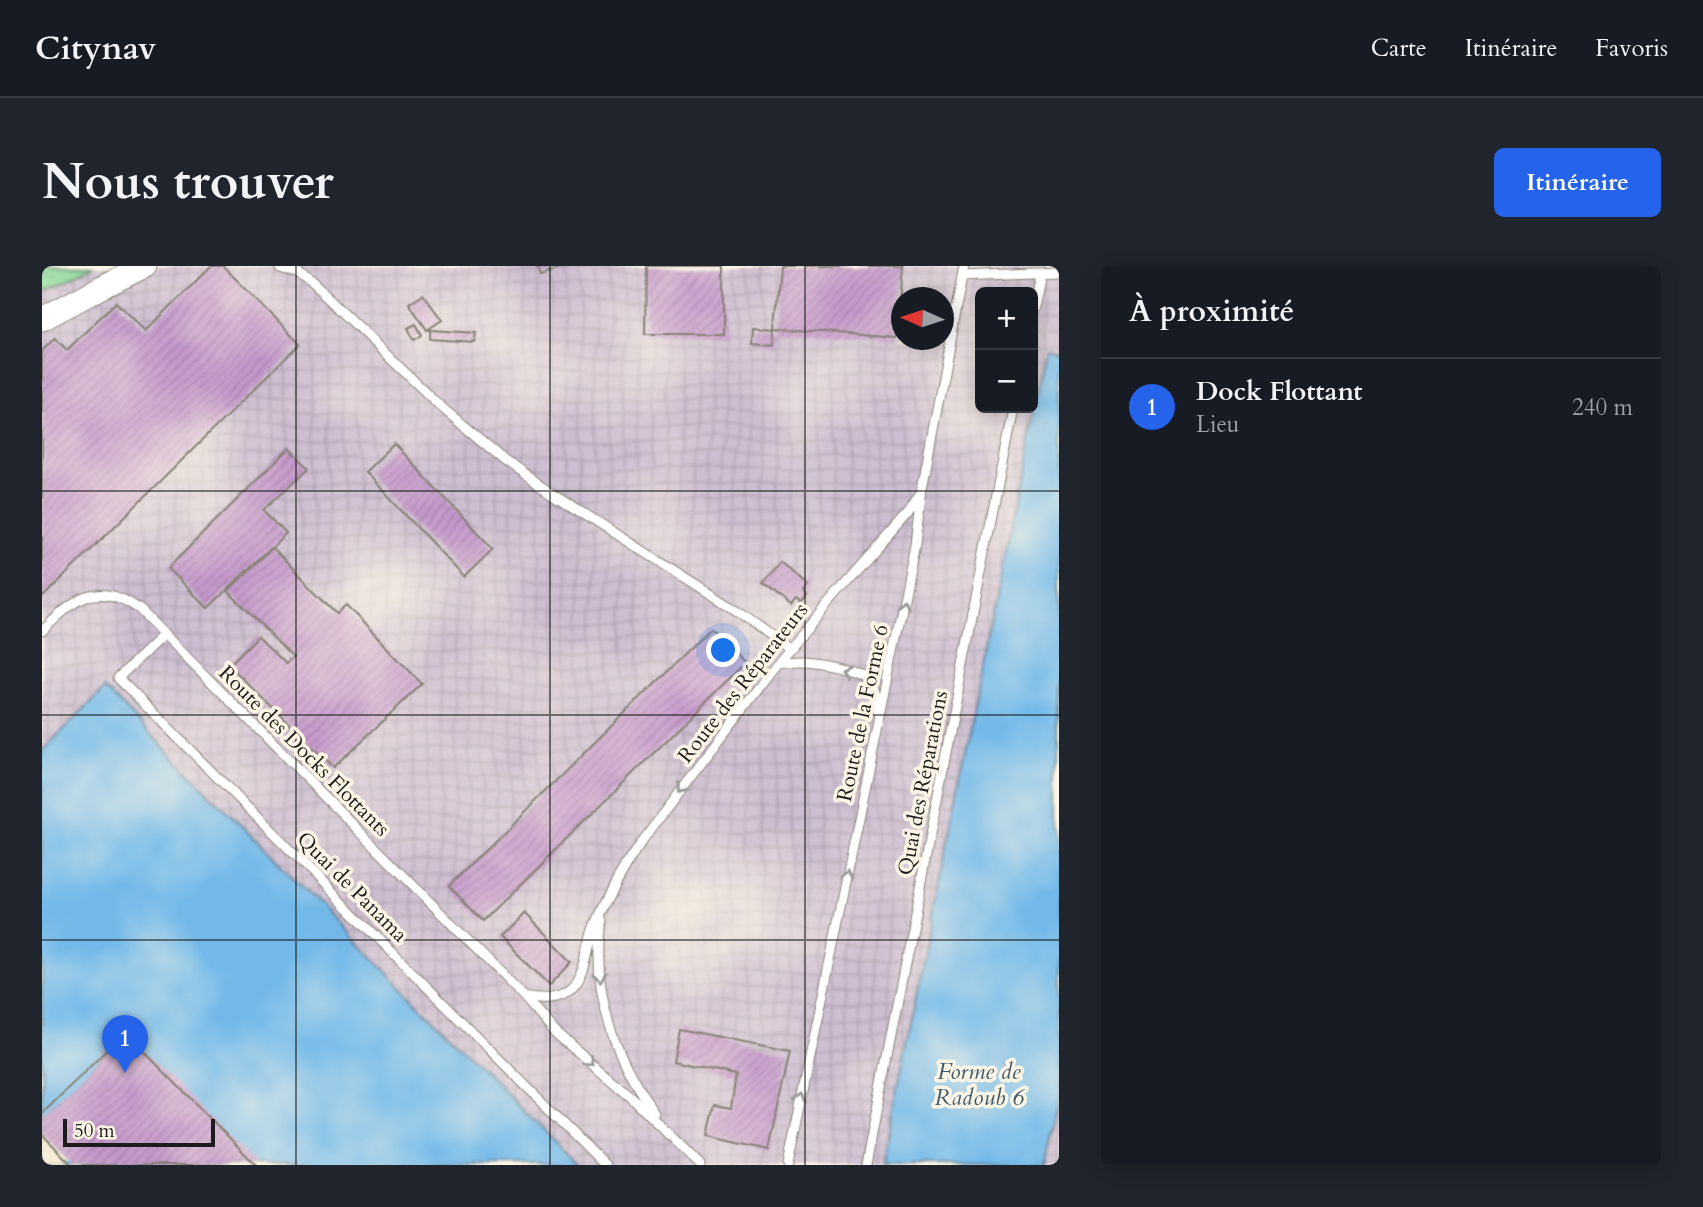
<!DOCTYPE html>
<html lang="fr">
<head>
<meta charset="utf-8">
<style>
	:root { --surface:#171b24; --page:#20242c; --text:#f1f3f6; --muted:#9ea1a6; --line:#363941; --accent:#2563eb }
	body { margin:0; font-family:Cardo,serif; background:var(--page); color:var(--text) }
	.controls { position:absolute; right:21px; top:21px; display:grid; overflow:hidden; border-radius:10px; box-shadow:0 4px 18px #0003 }
	.controls button { width:63px; height:63px; display:grid; place-items:center; padding:0; border:0; border-bottom:2px solid var(--line); background:var(--surface); color:var(--text); font:35px sans-serif }
	.compass { position:absolute; left:849px; top:21px; width:63px; height:63px; border-radius:50%; background:var(--surface); box-shadow:0 4px 18px #0003; rotate:273deg }
	.scale { position:absolute; left:21px; bottom:18px; width:152px; box-sizing:border-box; padding-left:7px; border:4px solid #1c1c1c; border-top:0; font-size:19px; line-height:24px; white-space:nowrap; color:#1c1c1c; -webkit-text-stroke:5px #fcf5e5; paint-order:stroke }
	.you { position:absolute; left:682px; top:385px; width:24px; height:24px; margin:-18px; border:5px solid #fff; border-radius:50%; background:#1a73e8; box-shadow:0 0 0 10px #1a73e833 }
	.badge { display:grid; place-items:center; width:46px; height:46px; border-radius:50%; background:var(--accent); color:#fff; font-size:23px; font-weight:700 }
	.pin { position:absolute; translate:-50% -58px; filter:drop-shadow(0 2px 4px #0008) }
	.pin::after { content:''; position:absolute; top:37px; width:24px; height:21px; background:inherit; clip-path:polygon(0 0,100% 0,50% 100%) }
	.list { margin:0; padding:0; list-style:none }
	h2 { display:flex; justify-content:space-between; align-items:center; height:91px; margin:0; padding:0 28px; font-size:30px }
	h2 small { font-size:23px; font-weight:400; color:var(--muted) }
	.list li { display:grid; grid-template-columns:46px 1fr auto; gap:21px; align-items:center; box-sizing:border-box; height:98px; padding:0 28px; border-top:2px solid var(--line) }
	.list b { display:block; font-size:26px; white-space:nowrap }
	.list p { margin:0; font-size:23px; white-space:nowrap; color:var(--muted) }
	.list em { font-size:23px; font-style:normal; color:var(--muted) }
	.map { position:relative; flex:none; width:1017px; height:899px; overflow:hidden; border-radius:10px }
	header { display:flex; align-items:center; gap:42px; box-sizing:border-box; height:98px; padding:0 35px; background:var(--surface); border-bottom:2px solid var(--line) }
	header strong { font-size:33px }
	nav { display:flex; gap:38px; margin-inline-start:auto; font-size:24px }
	.intro { display:flex; align-items:center; justify-content:space-between; box-sizing:border-box; height:168px; padding:0 42px }
	h1 { margin:0; font-size:49px }
	.button { padding:18px 32px; border-radius:10px; background:var(--accent); color:#fff; font-size:24px; font-weight:700 }
	main { display:flex; gap:42px; padding:0 42px }
	aside { flex:1; background:var(--surface); border-radius:10px; box-shadow:0 4px 18px #0003 }
	.map>svg:first-child { display:block }
	.industrial { fill:url(#industrial-grid); fill-rule:evenodd }
	.grass { fill:url(#grass-tufts); stroke:#507a5a; stroke-width:2 }
	.water { fill:#72b9e9; stroke:#476a82; stroke-width:2 }
	.pier { fill:#f5e9d0 }
	.building { fill:url(#building-hatch) }
	.lines { fill:none; stroke-linecap:round; stroke-linejoin:round }
	.service-casing { stroke:#888276; stroke-width:11 }
	.tertiary-casing { stroke:#888276; stroke-width:25 }
	.service { stroke:#fff; stroke-width:9 }
	.tertiary { stroke:#fff; stroke-width:23 }
	.oneway { stroke:#999 }
	.grid { fill:none; stroke:#1c1c1c; stroke-width:2; stroke-opacity:0.55 }
	.labels { text-anchor:middle; dominant-baseline:central; stroke-width:7; stroke-linejoin:round; paint-order:stroke }
	.street-label { font-size:21px; fill:#1c1c1c; stroke:#fcf5e5 }
	.water-label { font-size:23px; font-style:italic; fill:#3e5b6e; stroke:#fcf5e5 }
</style>
</head>
<body>
<header>
<strong>Citynav</strong>
<nav><a>Carte</a><a>Itinéraire</a><a>Favoris</a></nav>
</header>
<div class="intro"><h1>Nous trouver</h1><a class="button">Itinéraire</a></div>
<main>
<div class="map">
<svg width="1017" height="899" viewBox="0 0 1017 899">
	<defs>
		<pattern id="industrial-grid" width="8" height="8" patternUnits="userSpaceOnUse" patternTransform="scale(1.75)"><rect width="8" height="8" fill="#cebed1"/><path d="M0 4h8M4 0v8" fill="none" stroke="#b0a3b3"/></pattern>
		<pattern id="grass-tufts" width="24" height="20" patternUnits="userSpaceOnUse" patternTransform="scale(1.75)"><rect width="24" height="20" fill="#84d798"/><path d="M3 7l-1-3M5 7V3M7 7l1-3M15 17l-1-3M17 17v-4M19 17l1-3" fill="none" stroke="#71b882"/></pattern>
		<pattern id="building-hatch" width="6" height="6" patternUnits="userSpaceOnUse" patternTransform="scale(1.75)"><rect width="6" height="6" fill="#c599cc"/><path d="M-1 1l2-2M0 6l6-6M5 7l2-2" fill="none" stroke="#9f7ca5"/></pattern>
	</defs>
	<rect width="100%" height="100%" fill="#fcf5e5"/>
	<filter id="ink" filterUnits="userSpaceOnUse"><feTurbulence type="fractalNoise" baseFrequency=".0143" numOctaves="2"/><feDisplacementMap in="SourceGraphic" scale="14" xChannelSelector="R" yChannelSelector="G"/><feConvolveMatrix kernelMatrix="1 2 1 2 8 2 1 2 1" color-interpolation-filters="sRGB"/></filter>
	<filter id="wash" filterUnits="userSpaceOnUse"><feTurbulence type="fractalNoise" baseFrequency=".00686" numOctaves="4" result="noise"/><feDisplacementMap in="SourceGraphic" scale="28" xChannelSelector="R" yChannelSelector="G"/><feGaussianBlur stdDeviation="1.57" result="paint"/><feColorMatrix in="noise" values="0 0 0 0 0 0 0 0 0 0 0 0 0 0 0 0 0 1.4 0 .05"/><feComposite in="paint" operator="in"/></filter>
	<g filter="url(#wash)">
		<rect width="100%" height="100%" fill="#f5e9d0"/>
		<!-- industrial -->
		<path class="industrial" d="M0 0H1017V899H536L63 423 0 485ZM938 26H991V142H938ZM860 32H902V74H860Z"/>
		<!-- grass -->
		<path class="grass" d="M0 0H52L0 27Z"/>
		<!-- water -->
		<path class="water" d="M1005 81 1017 84V825L1002 899H840Z
			M63 422 536 899H0V485Z"/>
		<!-- pier -->
		<path class="pier" d="M0 868 25 894 19 899H0Z"/>
		<g id="blocks">
			<!-- building -->
			<path class="building" d="M169 0H181L258 78 0 332V85L13 72 25 84 74 36 104 65Z
				M496 0H522V1L498 8Z
				M604 0H682V68H603Z
				M738 0H861L855 72 733 62Z
				M381 28 400 54 385 64 367 37Z
				M374 58 380 69 372 74 366 62Z
				M711 61 733 63 732 79 710 77Z
				M388 64 434 67 432 76 388 73Z
				M352 178 451 283 422 311 323 206Z
				M247 182 267 202 222 244 244 267 166 342 126 302Z
				M230 281 295 347 304 339 380 418 291 502 187 399 216 370 244 397 251 391 186 325Z
				M738 296 766 320 761 327 765 331 759 338 754 334 749 340 721 317Z
				M669 362 703 397 441 655 407 620Z
				M482 647 530 696 507 720 458 671Z
				M637 763 748 785 727 884 666 870 673 839 689 842 694 809 631 795Z
				M83 766 214 899H30L0 868V848Z"/>
		</g>
	</g>
	<g filter="url(#ink)">
		<use href="#blocks" fill-opacity="0" stroke="#888276" stroke-width="2"/>
		<g class="lines">
			<defs>
				<path id="service" d="M238 2 255 7 271 18 398 140 465 196 510 227 691 342 748 383
					M920 10 1017 6
					M991 42 998 7
					M0 365C32 334 56 312 98 344L482 731 512 766 589 831 628 870
					M122 368 76 412 563 899
					M736 397C744 396 751 395 758 395 774 395 816 403 827 414 834 422 835 436 836 446
					M559 655C549 727 572 790 613 848
					M482 731C498 734 516 736 529 724 546 708 545 679 554 658 566 629 581 602 599 576L736 397 785 339 866 247 877 229
					M625 866 658 899
					M746 899 873 279 880 222 922 0
					M824 899 971 142"/>
				<path id="tertiary" d="M0 53 60 21 103 0"/>
			</defs>
			<!-- service casing -->
			<use href="#service" class="service-casing"/>
			<!-- tertiary casing -->
			<use href="#tertiary" class="tertiary-casing"/>
			<!-- service -->
			<use href="#service" class="service"/>
			<!-- tertiary -->
			<use href="#tertiary" class="tertiary"/>
		</g>
		<!-- one-way arrows -->
		<defs><path id="oneway-chevron" d="M-2-3.5L2.5 0L-2 3.5" fill="none" stroke-width="1.6" stroke-linecap="round" stroke-linejoin="round" transform="scale(1.75)"/></defs>
		<g class="oneway">
			<use href="#oneway-chevron" transform="translate(861 338) rotate(-78)"/>
			<use href="#oneway-chevron" transform="translate(803 404) rotate(-164)"/>
			<use href="#oneway-chevron" transform="translate(639 523) rotate(128)"/>
			<use href="#oneway-chevron" transform="translate(805 609) rotate(-78)"/>
			<use href="#oneway-chevron" transform="translate(558 711) rotate(84)"/>
			<use href="#oneway-chevron" transform="translate(548 796) rotate(40)"/>
			<use href="#oneway-chevron" transform="translate(759 832) rotate(-78)"/>
		</g>
	</g>
	<!-- grid -->
	<path class="grid" d="M254 0V899M508 0V899M763 0V899M0 225H1017M0 449H1017M0 674H1017"/>
	<g class="labels">
		<!-- street labels -->
		<g class="street-label">
			<text transform="translate(701 417) rotate(-52)">Route des Réparateurs</text>
			<text transform="translate(821 447) rotate(-78)">Route de la Forme 6</text>
			<text transform="translate(262 485) rotate(45)">Route des Docks Flottants</text>
			<text transform="translate(881 517) rotate(-79)">Quai des Réparations</text>
			<text transform="translate(310 621) rotate(45)">Quai de Panama</text>
		</g>
		<!-- water labels -->
		<g class="water-label">
			<text x="937" y="805">Forme de<tspan x="937" dy="26">Radoub 6</tspan></text>
		</g>
	</g>
</svg>
<div class="controls">
<button>+</button>
<button>−</button>
</div>
<svg class="compass" viewBox="-18 -18 36 36"><path d="M0-13l5 13h-10z" fill="#e53935"/><path d="M0 13l5-13h-10z" fill="#9ea1a6"/></svg>
<div class="scale">50 m</div>
<div class="you"></div>
<div class="pin badge" style="left:83px;top:807px">1</div>
</div>
<aside>
<h2>À proximité<small></small></h2>
<ul class="list">
<li><span class="badge">1</span><div><b>Dock Flottant</b><p>Lieu</p></div><em>240 m</em></li>
</ul>
</aside>
</main>
</body>
</html>
